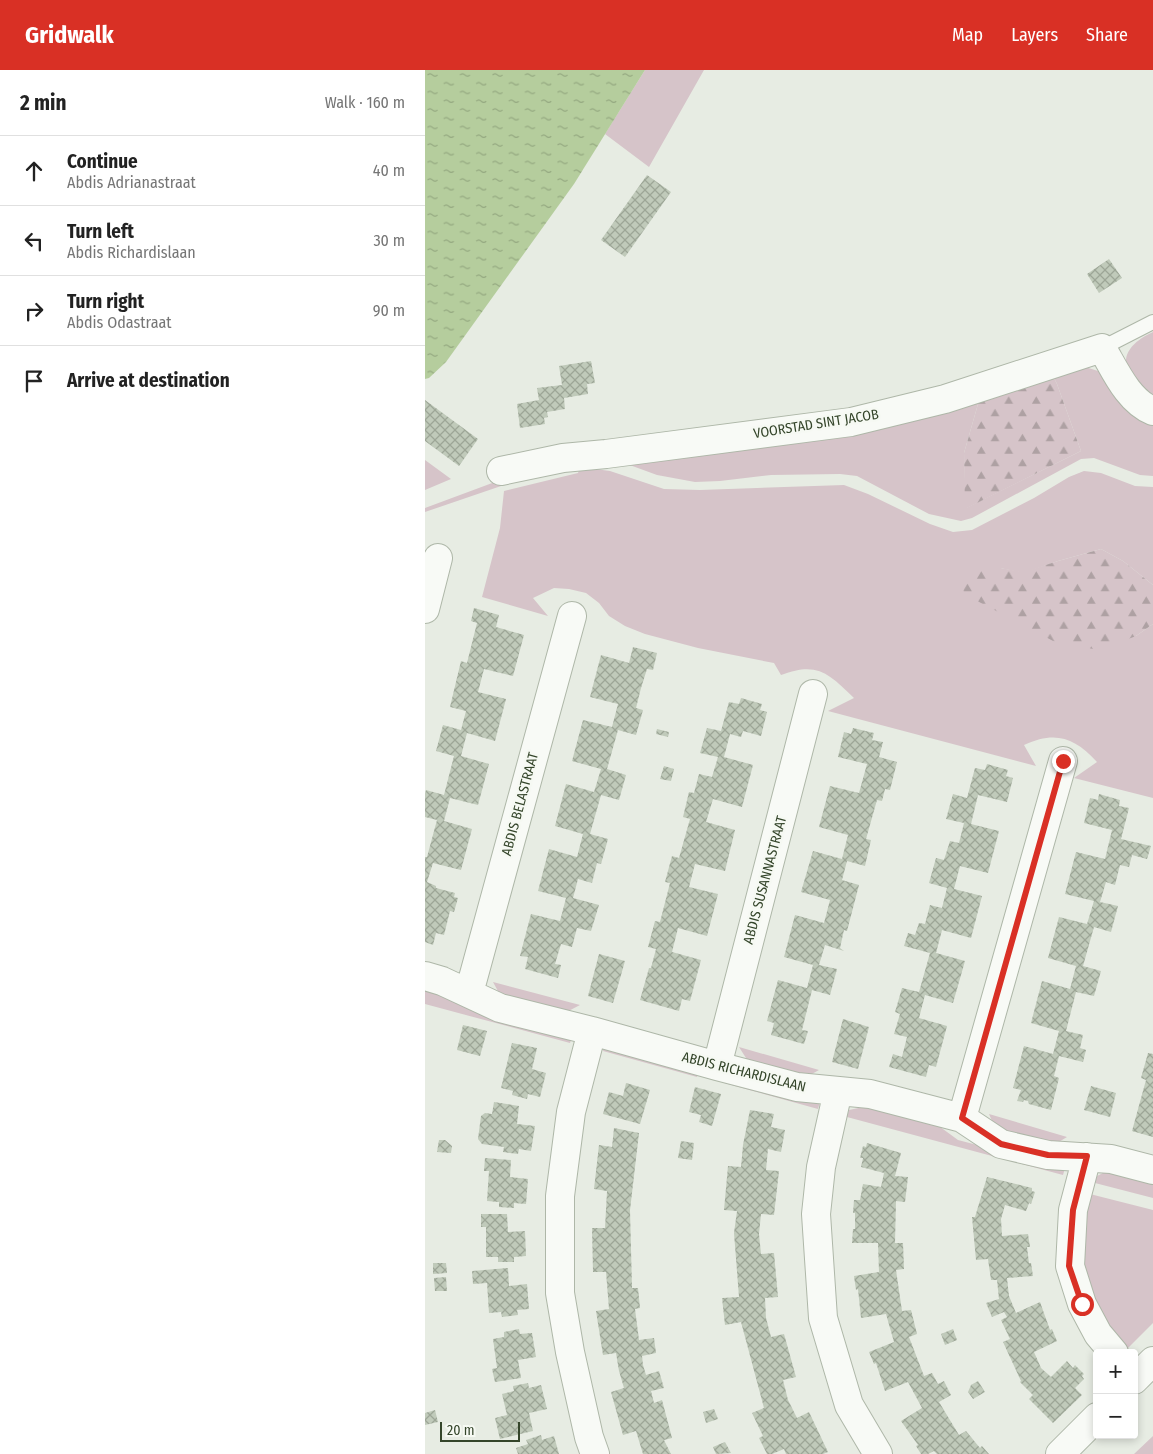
<!DOCTYPE html>
<html lang="en">
<head>
<meta charset="utf-8">
<style>
	:root { --surface:#fff; --page:#f6f6f6; --text:#222; --muted:#767676; --line:#e0e0e0; --accent:#d93025 }
	body { margin:0; font-family:"Fira Sans Condensed",sans-serif; background:var(--page); color:var(--text) }
	.controls { position:absolute; right:15px; bottom:15px; display:grid; overflow:hidden; border-radius:5px; box-shadow:0 2px 8px #0003 }
	.controls button { width:45px; height:45px; display:grid; place-items:center; padding:0; border:0; border-bottom:1px solid var(--line); background:var(--surface); color:var(--text); font:25px sans-serif }
	.scale { position:absolute; left:15px; bottom:12px; width:80px; box-sizing:border-box; padding-left:5px; border:2px solid #34452a; border-top:0; font-size:14px; line-height:18px; white-space:nowrap; color:#34452a; -webkit-text-stroke:4px #f6f9f3; paint-order:stroke }
	.stop { position:absolute; width:15px; height:15px; margin:-11px; border:4px solid #d93025; border-radius:50%; background:#fff }
	.stop.end { background:#d93025; border-color:#fff; box-shadow:0 1px 5px #0008 }
	.list { margin:0; padding:0; list-style:none }
	h2 { display:flex; justify-content:space-between; align-items:center; height:65px; margin:0; padding:0 20px; font-size:21px }
	h2 small { font-size:16px; font-weight:400; color:var(--muted) }
	.list li { display:grid; grid-template-columns:32px 1fr auto; gap:15px; align-items:center; box-sizing:border-box; height:70px; padding:0 20px; border-top:1px solid var(--line) }
	.list b { display:block; font-size:19px; white-space:nowrap }
	.list p { margin:0; font-size:16px; white-space:nowrap; color:var(--muted) }
	.list em { font-size:16px; font-style:normal; color:var(--muted) }
	.icon { flex:none; width:28px; height:28px; fill:none; stroke:currentColor; stroke-width:2; stroke-linecap:round; stroke-linejoin:round }
	.map { position:relative; flex:none; width:728px; height:1384px; overflow:hidden }
	header { display:flex; align-items:center; gap:30px; box-sizing:border-box; height:70px; padding:0 25px; background:var(--accent); color:#fff }
	header strong { font-size:24px }
	nav { display:flex; gap:28px; margin-inline-start:auto; font-size:18px }
	main { display:flex }
	aside { flex:1; background:var(--surface) }
	.map>svg:first-child { display:block }
	.grass { fill:#d6c4c9 }
	.forest { fill:url(#forest-firs) }
	.water { fill:url(#water-ripples) }
	.building { fill:url(#building-cross-hatch) }
	.lines { fill:none; stroke-linecap:round; stroke-linejoin:round }
	.lane-casing { stroke:#aeb7a8; stroke-width:16 }
	.street-casing { stroke:#aeb7a8; stroke-width:30 }
	.lane { stroke:#f8faf6; stroke-width:14 }
	.street { stroke:#f8faf6; stroke-width:28 }
	.route { stroke:#d93025; stroke-width:6 }
	.labels { text-anchor:middle; dominant-baseline:central; stroke-width:5; stroke-linejoin:round; paint-order:stroke }
	.street-label { font-size:14px; fill:#34452a; stroke:#f6f9f3 }
</style>
</head>
<body>
<header>
<strong>Gridwalk</strong>
<nav><a>Map</a><a>Layers</a><a>Share</a></nav>
</header>
<main>
<aside>
<h2>2 min<small>Walk · 160 m</small></h2>
<ul class="list">
<li><svg class="icon" aria-label="ahead" viewBox="0 0 24 24"><path d="M12 20V5M6 11l6-6 6 6"/></svg><div><b>Continue</b><p>Abdis Adrianastraat</p></div><em>40 m</em></li>
<li><svg class="icon" aria-label="left" viewBox="0 0 24 24"><path d="M17 20v-9H6M10 6l-5 5 5 5"/></svg><div><b>Turn left</b><p>Abdis Richardislaan</p></div><em>30 m</em></li>
<li><svg class="icon" aria-label="right" viewBox="0 0 24 24"><path d="M7 20v-9h11M14 6l5 5-5 5"/></svg><div><b>Turn right</b><p>Abdis Odastraat</p></div><em>90 m</em></li>
<li><svg class="icon" aria-label="arrive" viewBox="0 0 24 24"><path d="M6 21V4h12l-3 4 3 4H6"/></svg><div><b>Arrive at destination</b></div></li>
</ul>
</aside>
<div class="map">
<svg width="728" height="1384" viewBox="0 0 728 1384">
	<defs>
		<pattern id="forest-firs" width="22" height="20" patternUnits="userSpaceOnUse" patternTransform="scale(1.25)"><rect width="22" height="20" fill="#d6c4c9"/><path d="M5 1l3.5 6h-7zM16 11l3.5 6h-7z" fill="#aea1a3"/></pattern>
		<pattern id="water-ripples" width="26" height="14" patternUnits="userSpaceOnUse" patternTransform="scale(1.25)"><rect width="26" height="14" fill="#b5cd9d"/><path d="M2 4q2-2 4 0t4 0M15 11q2-2 4 0t4 0" fill="none" stroke="#94a880"/></pattern>
		<pattern id="building-cross-hatch" width="8" height="8" patternUnits="userSpaceOnUse" patternTransform="scale(1.25)"><rect width="8" height="8" fill="#c0caba"/><path d="M0 0l8 8M0 8l8-8" fill="none" stroke="#9da697"/></pattern>
	</defs>
	<rect width="100%" height="100%" fill="#e7ece3"/>
	<!-- grass -->
	<path class="grass" d="M220 0H279L224 97 180 64Z
		M728 262V330C721 322 713 315 707 307 691 286 710 270 728 262Z
		M654 295 673 301 702 340 728 354V406L715 405 669 388 656 389 547 448 536 451 504 444 432 406 415 404 346 405 295 411 270 412 232 405 202 394 555 327 539 383 541 438 656 381 632 314 626 302Z
		M0 390 26 409 0 420Z
		M155 397 185 401 239 419 275 420 419 415 443 424 505 454 528 462 547 460 609 428 644 407 659 401 676 403 710 416 728 417V515L698 491 676 479 633 491 599 503 575 498 711 566 728 554V728L649 708 672 692C649 667 630 661 599 675L611 696 403 641 429 628C404 604 393 591 356 605L349 593 273 578 220 564 200 556 184 546 174 533 161 523 144 519 129 518 108 528 123 546 57 527 75 458 79 421 153 403Z
		M125 403 79 415 0 442V438L78 409Z
		M68 912 155 935 132 947 80 934Z
		M0 916 148 965 145 973 0 934Z
		M180 972 274 996 272 1007 178 981Z
		M314 977 394 1000 374 1011 328 999Z
		M302 1006 395 1032 393 1039 299 1013Z
		M443 1036 507 1051 533 1070 640 1098 638 1105 422 1047 424 1040Z
		M564 1044 642 1067 622 1079 574 1067Z
		M686 1099 728 1111V1128L670 1113 672 1106Z
		M661 1123 728 1140V1253L702 1279 687 1265 657 1203Z
		M728 1366V1384H709Z"/>
	<!-- forest -->
	<path class="forest" d="M626 302 632 314 656 381 540 439 539 383 555 327Z
		M676 479 698 491 728 515V554L711 566 675 580 632 573 539 524 537 512 546 498H575L599 502 633 491Z"/>
	<!-- water -->
	<path class="water" d="M0 0H220L149 114 21 292 4 308 0 309Z"/>
	<!-- building -->
	<path class="building" d="M222 105 246 122 200 187 176 170Z
		M684 189 697 208 674 223 662 204Z
		M166 291 170 313 162 314 163 324 139 328 140 339 122 342 123 347 119 348 120 354 95 358 92 334 114 330 112 318 137 315 134 296Z
		M0 330 53 369 34 396 0 371Z
		M49 538 74 545 71 557 99 565 88 606 59 599 53 622 81 629 70 671 42 663 36 686 64 694 53 735 25 728 19 751 47 759 36 800 8 793 2 812 11 816V818L30 823 29 827 33 828 29 842 25 841 19 865 11 863 8 875 0 872V787H2L12 750 0 747V723L1 720 19 725 29 686 11 681 18 655 36 660 41 641 25 637 36 591 42 593 52 553 46 551Z
		M208 577 232 583 228 600 222 599 216 618 211 638 218 640 211 665 193 660 182 699 201 705 194 730 176 725 165 764 183 769 176 794 172 793 167 813 153 809 148 828 174 835 166 861 152 858 147 877 136 874 130 894 136 895 133 908 100 899 103 887 95 886 106 844 135 851 141 828 113 821 124 779 152 787 158 764 130 756 141 714 169 722 176 699 147 691 158 650 187 657 193 634 165 627 176 585 204 593Z
		M316 628 337 634 335 640 342 642 336 666 318 661 316 667 305 664 299 687 328 695 317 737 288 729 281 752 310 760 300 801 270 794 264 817 293 824 282 866 253 858 247 882 276 890 265 931 257 929 254 941 215 930 224 898H226L231 879 223 877 230 851 235 852 245 813 240 812 247 786 254 788 265 749 258 747 264 722 269 723 274 704 287 707 293 687 275 683 282 658 296 661 304 632 314 634Z
		M428 658 449 663 447 670 458 672 454 687 472 692 465 720 460 719 457 731 452 730 441 769 446 770 440 796 422 791 417 810 434 815 422 861 419 860 415 878 419 881 400 875 394 895 412 899 405 925 387 920 377 960 383 961 379 974 346 965 349 953 342 951 353 910 382 918 388 895 359 887 370 845 399 853 405 830 376 822 388 781 417 789 423 765 394 757 405 716 434 723 442 694 413 687 419 662 426 664Z
		M232 659 244 662 243 667 231 664Z
		M562 694 583 700 581 706 588 708 582 732 553 725 546 754 574 761 563 803 535 796 529 819 557 826 546 868 517 860 511 883 540 891 528 933 500 925 494 948 522 956 511 997 504 995 501 1007 464 997 468 984 477 987 482 967 469 964 475 944 470 942 477 918 494 922 505 883 479 876 483 863 490 865 494 853 500 854 505 835 517 838 522 818 504 813 511 788 519 790 525 771 534 773 539 753 521 749 528 724 542 728 550 698 560 700Z
		M239 696 249 699 246 711 235 709Z
		M674 724 695 730 694 736 704 738 696 769 726 776 722 789 707 785 704 797 695 795 690 815 681 812 675 832 693 836 686 862 669 857 658 896 676 901 669 926 651 922 641 961 658 965 655 978 661 980 658 992 634 986 629 1006 634 1008 626 1040 604 1034 603 1031 599 1030 598 1032 592 1031 596 1020 588 1018 599 976 628 984 634 961 606 953 617 911 645 919 651 896 623 888 634 847 662 854 669 831 640 824 651 782 680 789 687 760 659 753 665 728 673 730Z
		M174 884 200 891 188 933 163 926Z
		M418 949 444 957 433 999 407 992Z
		M38 955 62 961 55 986 32 980Z
		M87 973 112 978 107 999 121 1003 115 1027 103 1024 102 1029 87 1025 88 1021 76 1018Z
		M723 983 728 984V1067L707 1061 721 1010 716 1008Z
		M201 1013 225 1020 215 1054 178 1044 184 1022 198 1026Z
		M666 1016 691 1023 685 1047 659 1040Z
		M270 1017 296 1024 287 1056 274 1052 276 1045 264 1042Z
		M69 1032 94 1036 92 1054 110 1056 106 1081 94 1079 93 1084 78 1082 79 1077 57 1074 53 1069 56 1046 60 1043 67 1044Z
		M325 1040 349 1044 346 1057 360 1060 356 1082 343 1079 341 1100 354 1101 349 1145 336 1144 334 1164 336 1184 349 1183 353 1227 340 1228 341 1248 346 1267 359 1264 371 1307 358 1310 363 1330 372 1348 384 1342 403 1382 398 1384H361L359 1379 347 1384H342L334 1368 338 1366 327 1343 339 1338 316 1252 300 1255 297 1228 314 1227 309 1163 312 1141 299 1140 303 1096 316 1097 318 1075Z
		M189 1058 214 1063 205 1140 207 1218H213L215 1238 210 1239 214 1270 229 1268 231 1283 217 1286 218 1295 221 1305 234 1301 239 1318 226 1321 229 1333 237 1330 247 1368 239 1370 246 1384H218L211 1361 198 1365 186 1322 199 1318 194 1301 191 1283 178 1285 171 1241 184 1239 181 1202H168L167 1158H180L182 1121 169 1119 174 1075 187 1077Z
		M14 1070H20L27 1076 26 1083 12 1082Z
		M256 1071 269 1073 267 1090 253 1088Z
		M442 1073 476 1083 470 1106 483 1107 480 1132 471 1131 470 1173H478L479 1199 471 1200 477 1241 486 1240 492 1264 484 1267 499 1306 507 1303 513 1314 519 1311 526 1325 514 1332 534 1365 541 1361 555 1378 557 1376 564 1384H512L509 1381 503 1384H496L491 1376 493 1375 476 1351 497 1338 483 1312 460 1321 451 1293 449 1294 444 1282 469 1272 461 1244 436 1248 433 1219 431 1220 429 1206 454 1202 453 1173H427L428 1159H430V1143H428L429 1130H435L438 1114 456 1117 459 1103 436 1097 438 1088H435L438 1076 441 1077Z
		M60 1088 86 1090 85 1107 103 1109 101 1134 89 1133V1138L74 1137V1132L62 1131 64 1101H59Z
		M562 1107 607 1118V1121L610 1122 606 1134 604 1133 601 1141 580 1135 576 1149 577 1166 603 1164 605 1177H602L604 1193H606L608 1206 582 1208 584 1226 591 1243 615 1232 625 1260 627 1259 632 1271 609 1282 616 1298 626 1307 642 1291 648 1298 650 1295 659 1304 657 1306 659 1309 650 1318 657 1325 628 1353 604 1329 608 1325 595 1312 596 1311 578 1272 585 1269 576 1250 582 1247 579 1242 567 1247 561 1233 574 1229 572 1210H566L563 1189 551 1190 547 1147H550Z
		M56 1144H82L83 1162 100 1161 101 1186 89 1187V1192H73V1187H61V1157H56Z
		M8 1193H21L22 1203 8 1204Z
		M83 1198 84 1216 102 1214 104 1239 92 1240 93 1245 77 1247 76 1242 64 1243 62 1213 48 1214 47 1201Z
		M21 1207 22 1221H10L9 1208Z
		M94 1259 95 1264 107 1263 111 1287 93 1290 96 1308 70 1312 67 1299 72 1298 68 1269 79 1267V1262Z
		M528 1259 532 1270 520 1275 516 1264Z
		M553 1311 560 1322 548 1329 543 1322 546 1315Z
		M103 1313 104 1318 116 1315 122 1339 104 1343 108 1361 75 1369 70 1348 82 1345 77 1324 89 1321 88 1316Z
		M289 1339 293 1349 281 1353 278 1342Z
		M10 1340 13 1352 0 1355V1343Z
		M116 1365 117 1370 129 1366 134 1384H93L91 1378 103 1374 101 1370Z
		M300 1372 306 1383 291 1384 288 1377Z"/>
	<g class="lines">
		<defs>
			<path id="lane" d="M677 278 728 252"/>
			<path id="street" d="M76 401 138 388 181 384 426 352 520 329 677 278C690 300 703 331 728 341
				M0 539 13 488
				M0 906 17 911 75 938 167 961 292 996 372 1017 445 1024 537 1048 576 1074 623 1085 686 1089 728 1100
				M44 923 147 546
				M167 961 146 1042 135 1126V1223L145 1282 164 1367 170 1384
				M292 996 388 624
				M413 1021 396 1097 391 1144 398 1248 424 1335 453 1384
				M537 1048 638 691
				M662 1087 648 1140 645 1196 657 1234 673 1264 689 1283
				M709 1310 728 1291
				M635 1384 672 1347"/>
		</defs>
		<!-- lane casing -->
		<use href="#lane" class="lane-casing"/>
		<!-- street casing -->
		<use href="#street" class="street-casing"/>
		<!-- lane -->
		<use href="#lane" class="lane"/>
		<!-- street -->
		<use href="#street" class="street"/>
	</g>
	<g class="lines">
		<!-- route -->
		<path class="route" d="M638 691 537 1048 576 1074 623 1085 662 1086 648 1140 644 1196 657 1234"/>
	</g>
	<g class="labels">
		<!-- street labels -->
		<g class="street-label">
			<text transform="translate(391 354) rotate(-9)">VOORSTAD SINT JACOB</text>
			<text transform="translate(95 734) rotate(-75)">ABDIS BELASTRAAT</text>
			<text transform="translate(340 810) rotate(-75)">ABDIS SUSANNASTRAAT</text>
			<text transform="translate(319 1002) rotate(14)">ABDIS RICHARDISLAAN</text>
		</g>
	</g>
</svg>
<div class="controls">
<button>+</button>
<button>−</button>
</div>
<div class="scale">20 m</div>
<div class="stop" style="left:657px;top:1234px"></div>
<div class="stop end" style="left:638px;top:691px"></div>
</div>
</main>
</body>
</html>
